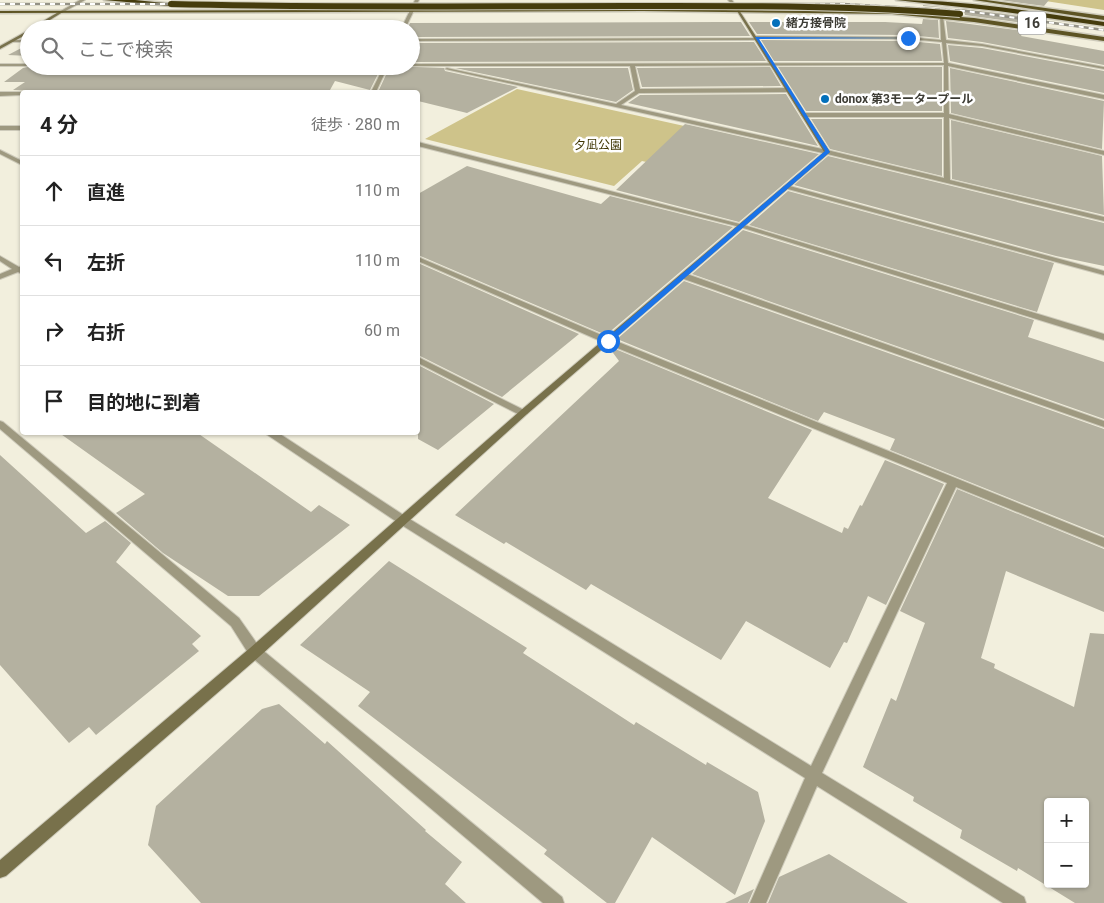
<!DOCTYPE html>
<html lang="ja">
<head>
<meta charset="utf-8">
<style>
	:root { --surface:#fff; --page:#f6f6f6; --text:#222; --muted:#767676; --line:#e0e0e0 }
	body { margin:0; font-family:Roboto,"Noto Sans JP",sans-serif; background:var(--page); color:var(--text) }
	.controls { position:absolute; right:15px; bottom:15px; display:grid; overflow:hidden; border-radius:5px; box-shadow:0 1px 4px #0004 }
	.controls button { width:45px; height:45px; display:grid; place-items:center; padding:0; border:0; border-bottom:1px solid var(--line); background:var(--surface); color:var(--text); font:25px sans-serif }
	.stop { position:absolute; width:15px; height:15px; margin:-11px; border:4px solid #1a73e8; border-radius:50%; background:#fff }
	.stop.end { background:#1a73e8; border-color:#fff; box-shadow:0 1px 5px #0008 }
	.list { margin:0; padding:0; list-style:none }
	h2 { display:flex; justify-content:space-between; align-items:center; height:65px; margin:0; padding:0 20px; font-size:21px }
	h2 small { font-size:16px; font-weight:400; color:var(--muted) }
	.list li { display:grid; grid-template-columns:32px 1fr auto; gap:15px; align-items:center; box-sizing:border-box; height:70px; padding:0 20px; border-top:1px solid var(--line) }
	.list b { display:block; font-size:19px; white-space:nowrap }
	.list em { font-size:16px; font-style:normal; color:var(--muted) }
	.icon { flex:none; width:28px; height:28px; fill:none; stroke:currentColor; stroke-width:2; stroke-linecap:round; stroke-linejoin:round }
	.map { position:relative; flex:none; width:1104px; height:903px; overflow:hidden }
	.search { position:absolute; background:var(--surface); box-shadow:0 1px 4px #0004; left:20px; top:20px; width:400px; height:55px; display:flex; align-items:center; gap:12px; box-sizing:border-box; padding:0 18px; border-radius:28px; color:var(--muted); font-size:19px }
	.panel { position:absolute; background:var(--surface); box-shadow:0 1px 4px #0004; left:20px; top:90px; width:400px; height:345px; border-radius:5px }
	.map>svg:first-child { display:block }
	.green { fill:#cec38a }
	.building { fill:#b4b1a0; fill-rule:evenodd }
	.lines { fill:none; stroke-linecap:round; stroke-linejoin:round }
	.street-casing { stroke:#cecbbb; stroke-width:2 }
	.secondary-casing { stroke:#cecbbb; stroke-width:2 }
	.primary-casing { stroke:#cecbbb; stroke-width:3 }
	.highway-casing { stroke:#cecbbb; stroke-width:3 }
	.street { fill:#9e9980; fill-rule:evenodd }
	.secondary { fill:#78714b; fill-rule:evenodd }
	.primary { fill:#5d5424; fill-rule:evenodd }
	.highway { fill:#453c0d; fill-rule:evenodd }
	.rail-casing { stroke:#949286; stroke-width:2.5 }
	.rail { stroke:#fff; stroke-width:2; stroke-dasharray:5; stroke-linecap:butt }
	.highway-bridge-casing { stroke:#cecbbb; stroke-width:8; stroke-linecap:butt }
	.highway-bridge { stroke:#453c0d; stroke-width:6 }
	.route { fill:#1a73e8 }
	.poi-dot { fill:#0370bb; stroke:#fff; stroke-width:2 }
	.labels { text-anchor:middle; dominant-baseline:central; stroke-width:5; stroke-linejoin:round; paint-order:stroke }
	.far-poi-label { font-size:12px; font-weight:bold; fill:#3d3c35; stroke:#fff; text-anchor:start }
	.far-park-label { font-size:12px; fill:#3f3603; stroke:#fff }
	.shield { fill:#fff; stroke:#777672; stroke-width:1 }
	.shield-label { font-size:14px; font-weight:bold; fill:#3d3c35 }
</style>
</head>
<body>
<div class="map">
<svg width="1104" height="903" viewBox="0 0 1104 903">
	<rect width="100%" height="100%" fill="#f2efdd"/>
	<!-- green -->
	<path class="green" d="M1039 0H1104V10Z
		M517 89 743 139 707 176 642 161 614 186 425 139Z"/>
	<!-- building -->
	<path class="building" d="M1000 0H1049L1044 6Z
		M923 5 998 13 1035 18 1030 24 965 15 964 11 961 9 923 6Z
		M923 19 938 20 939 38 908 35 757 34 749 22H885L922 24Z
		M946 21 1024 31 1021 36 1104 51V65L982 42 948 38Z
		M368 22 367 23H402L399 29H56L67 23Z
		M721 22H741L750 36 411 37V29H407L410 23Z
		M761 40 908 41 940 44 942 61H774Z
		M754 42 766 61 411 62V43Z
		M29 44V56L8 55Z
		M948 45 982 48 1104 71V93L950 61Z
		M32 66H382L370 90 335 81 330 90 316 91 40 92 41 91 13 90 25 82H4L23 68Z
		M390 66 444 68 445 71 518 87 467 113 418 101V92H378Z
		M770 67 781 86 642 87 637 68Z
		M778 67H942V111H806Z
		M455 68H628L633 90 616 102Z
		M950 68 1104 101 1102 149 951 113Z
		M786 94 818 146 628 103 640 95Z
		M811 119H942V176L830 149Z
		M951 120 1102 156 1104 215 952 179Z
		M685 124 819 154 739 222 616 190Z
		M828 156 1104 223V266L1056 256 794 185Z
		M467 166 601 204 610 196 733 227 606 335 418 255V194Z
		M788 191 1054 263 1037 312 749 225Z
		M743 230 1034 320 1028 337 1104 362V419L692 274Z
		M418 263 579 334 502 397 418 355Z
		M684 281 1104 429V536L890 450 895 439 824 412 818 421 617 339Z
		M608 346 812 430 768 498 842 533 844 527 848 529 860 505 862 506 885 460 944 484 886 605 868 596 847 643 844 642 830 668 746 621 721 660 591 584 586 590 506 542 504 544 455 515 619 361Z
		M418 365 494 404 438 450 418 439Z
		M58 432H196L311 512 319 505 350 525 259 596H228L163 553 116 513 145 494Z
		M0 455 86 533 105 521 131 543 116 562 201 636 192 644 199 651 96 735 89 727 69 743 0 665Z
		M957 489 1104 549V612L1006 571 981 658 995 664 994 668 1074 707 1090 633 1104 634V903H1075L1018 868 1017 871 960 838 962 830 913 801 914 797 863 767 891 698 896 701 925 623 900 611ZM1048 802H1085V884H1048Z
		M389 561 527 648 523 653 634 725 636 722 706 765 707 762 758 792 765 821 735 895 652 837 615 903H607L544 854 547 850 358 706 370 692 300 645Z
		M279 704 325 744 327 741 426 830 425 831 462 862 445 884 466 903H201L148 845 156 806 262 709Z
		M829 854 908 903H768L779 877Z
		M754 889 748 903H725Z"/>
	<g class="lines">
		<defs>
			<path id="street" d="M80 0H85L62 13 59 12Z
				M415 0H419L405 29H401Z
				M728 0H732L740 12H738Z
				M940 15 943 16 946 40 982 44 1104 67V69L982 46 946 43 948 63 1104 95V99L948 66 949 114 1104 151V155L949 118 950 180 1104 217V221L827 154 445 69 447 68 616 104 635 91 630 66H410L411 64 944 63 942 42 908 39 760 38 758 40 411 41V39L754 38 756 36 908 37 941 40ZM944 65V113H804L801 115 804 117H944V178L827 150 621 105 639 93 788 92 791 90 788 88 640 89 635 66Z
				M12 40H29V42H10Z
				M0 64H29L30 66H0Z
				M384 66H388L376 92H371Z
				M0 92H22V95L0 96Z
				M0 126H22V130H0Z
				M418 142 744 225 1104 334V340L740 227 418 146Z
				M0 150 22 161V165L0 154Z
				M786 185 1104 271V275L784 188 783 187Z
				M0 256 19 267 22 266V274L18 272 0 279V274L12 269 0 261Z
				M418 257 611 339 1104 538V547L956 487 822 773 1024 897 1026 903H1003L817 786 766 903H750L805 778 400 524 266 434 264 432H277L408 518 811 766 947 483 605 343 418 261Z
				M681 274H687L1104 421V427L681 278Z
				M418 357 526 411 528 413 523 416 520 415 418 363Z
				M0 421 3 422 239 618 260 648 562 897 564 903H543L250 656 231 626 0 429Z"/>
			<path id="secondary" d="M739 10 830 152 829 153 526 415 260 656 6 876 0 878V860L250 648 520 411 824 152 737 11Z
				M60 11 63 12 35 29H30Z
				M29 30V33L0 49V46Z"/>
			<path id="primary" d="M974 0H986L1104 16V20Z
				M643 9 892 12 974 18 1104 37V41L974 22 892 14 643 11 0 13V11Z"/>
			<path id="highway" d="M104 0H135L174 4 171 6Z
				M896 0C966 0 1035 12 1104 22V26L998 11Z"/>
		</defs>
		<!-- street casing -->
		<use href="#street" class="street-casing"/>
		<!-- secondary casing -->
		<use href="#secondary" class="secondary-casing"/>
		<!-- primary casing -->
		<use href="#primary" class="primary-casing"/>
		<!-- highway casing -->
		<use href="#highway" class="highway-casing"/>
		<!-- street -->
		<use href="#street" class="street"/>
		<!-- secondary -->
		<use href="#secondary" class="secondary"/>
		<!-- primary -->
		<use href="#primary" class="primary"/>
		<!-- highway -->
		<use href="#highway" class="highway"/>
		<defs>
			<path id="rail" d="M0 4H843L966 11 1104 30"/>
		</defs>
		<!-- rail casing -->
		<use href="#rail" class="rail-casing"/>
		<!-- rail -->
		<use href="#rail" class="rail"/>
		<defs>
			<path id="highway-bridge" d="M171 4C323 8 475 6 627 6 738 6 849 5 960 14"/>
		</defs>
		<!-- highway-bridge casing -->
		<use href="#highway-bridge" class="highway-bridge-casing"/>
		<!-- highway-bridge -->
		<use href="#highway-bridge" class="highway-bridge"/>
	</g>
	<!-- route -->
	<path class="route" d="M755 37 910 38 759 39 830 152 611 342H606V339L825 151Z"/>
	<!-- markers -->
	<g class="poi-dot">
		<circle cx="776" cy="23" r="5"/>
		<circle cx="825" cy="99" r="5"/>
	</g>
	<g class="labels">
		<!-- far-poi labels -->
		<g class="far-poi-label">
			<text x="786" y="23">緒方接骨院</text>
			<text x="835" y="99">donox 第3モータープール</text>
		</g>
		<!-- far-park labels -->
		<g class="far-park-label">
			<text x="598" y="145">夕凪公園</text>
		</g>
		<!-- shield labels -->
		<rect class="shield" x="1018" y="11.5" width="28" height="23" rx="4"/>
		<g class="shield-label">
			<text x="1032" y="23">16</text>
		</g>
	</g>
</svg>
<div class="controls">
<button>+</button>
<button>−</button>
</div>
<div class="stop" style="left:608px;top:341px"></div>
<div class="stop end" style="left:908px;top:38px"></div>
<div class="search"><svg class="icon" aria-label="search" viewBox="0 0 24 24"><circle cx="10" cy="10" r="6"/><path d="M15 15l6 6"/></svg>ここで検索</div>
<section class="panel">
<h2>4 分<small>徒歩 · 280 m</small></h2>
<ul class="list">
<li><svg class="icon" aria-label="ahead" viewBox="0 0 24 24"><path d="M12 20V5M6 11l6-6 6 6"/></svg><div><b>直進</b></div><em>110 m</em></li>
<li><svg class="icon" aria-label="left" viewBox="0 0 24 24"><path d="M17 20v-9H6M10 6l-5 5 5 5"/></svg><div><b>左折</b></div><em>110 m</em></li>
<li><svg class="icon" aria-label="right" viewBox="0 0 24 24"><path d="M7 20v-9h11M14 6l5 5-5 5"/></svg><div><b>右折</b></div><em>60 m</em></li>
<li><svg class="icon" aria-label="arrive" viewBox="0 0 24 24"><path d="M6 21V4h12l-3 4 3 4H6"/></svg><div><b>目的地に到着</b></div></li>
</ul>
</section>
</div>
</body>
</html>
